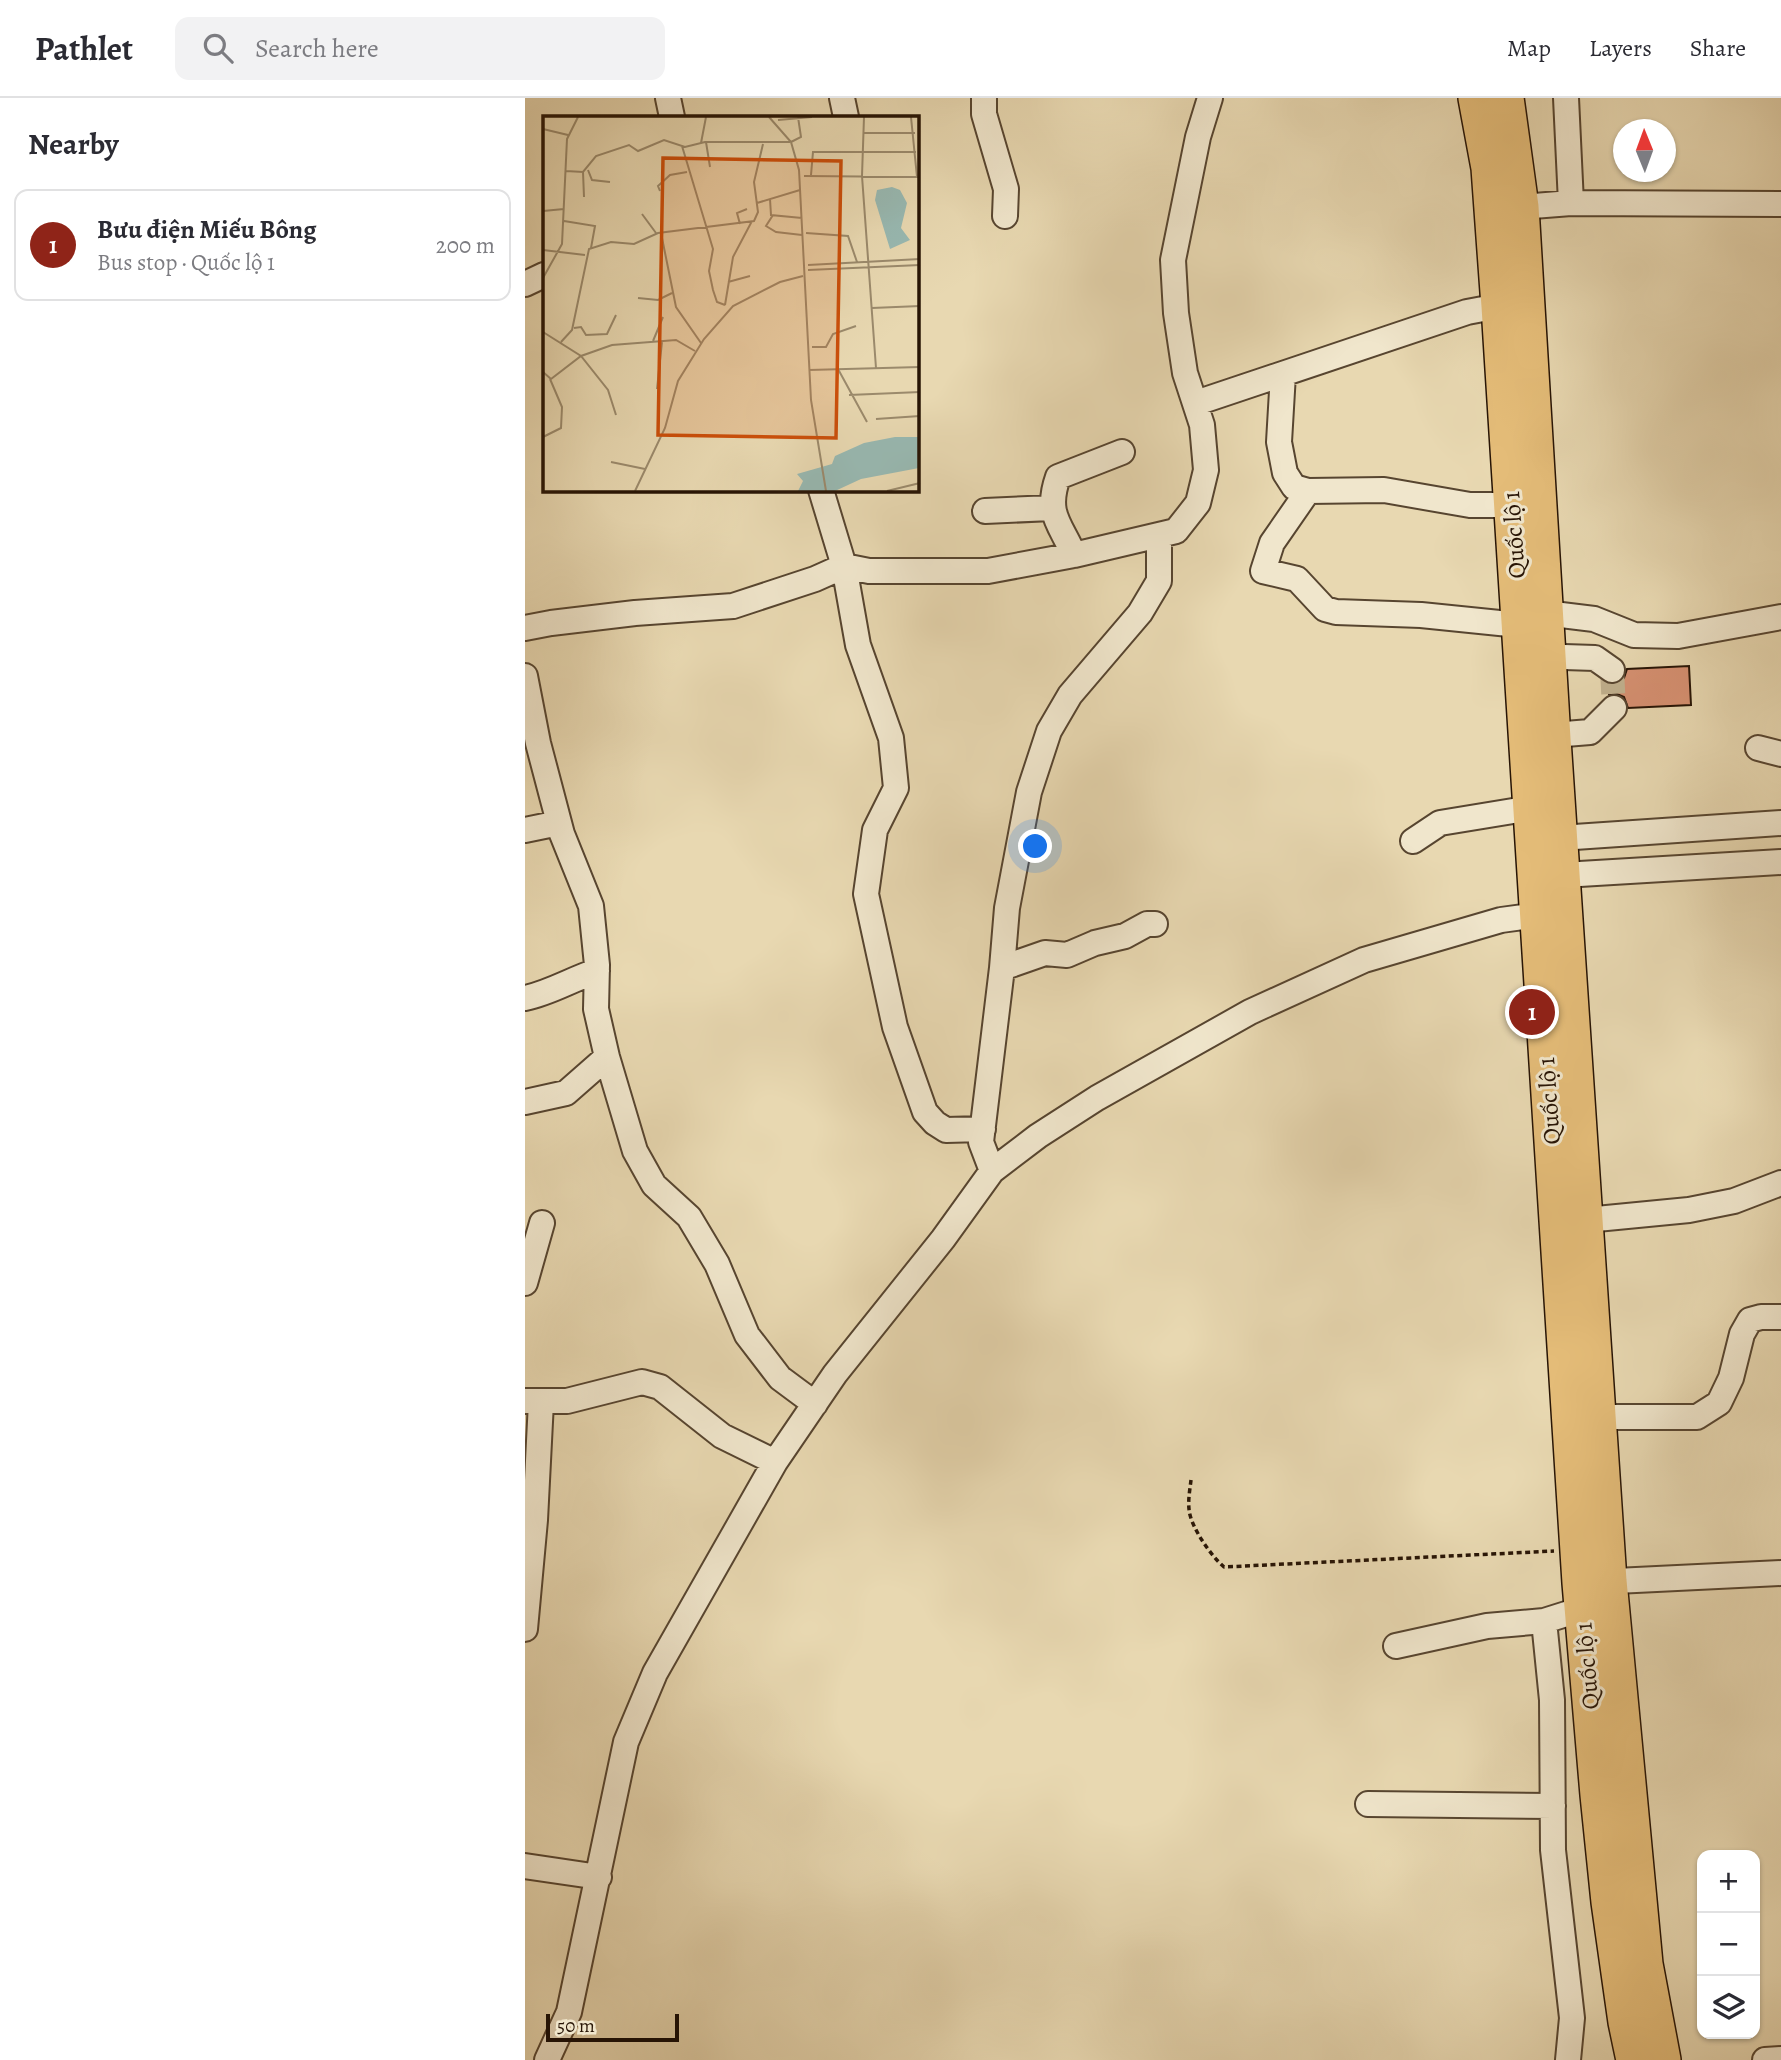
<!DOCTYPE html>
<html lang="en">
<head>
<meta charset="utf-8">
<style>
	:root { --surface:#fff; --page:#f2f2f3; --text:#2b2b33; --muted:#7c7c81; --line:#e1e1e2; --accent:#8f2418 }
	body { margin:0; font-family:Alegreya,serif; background:var(--page); color:var(--text) }
	.controls { position:absolute; right:21px; bottom:21px; display:grid; overflow:hidden; border-radius:14px; box-shadow:0 2px 5px #0004 }
	.controls button { width:63px; height:63px; display:grid; place-items:center; padding:0; border:0; border-bottom:2px solid var(--line); background:var(--surface); color:var(--text); font:35px sans-serif }
	.compass { position:absolute; left:1088px; top:21px; width:63px; height:63px; border-radius:50%; background:var(--surface); box-shadow:0 2px 5px #0004; rotate:359deg }
	.scale { position:absolute; left:21px; bottom:18px; width:133px; box-sizing:border-box; padding-left:7px; border:4px solid #271405; border-top:0; font-size:19px; line-height:24px; white-space:nowrap; color:#271405; -webkit-text-stroke:5px #f0e6cc; paint-order:stroke }
	.you { position:absolute; left:511px; top:749px; width:24px; height:24px; margin:-18px; border:5px solid #fff; border-radius:50%; background:#1a73e8; box-shadow:0 0 0 10px #1a73e833 }
	.badge { display:grid; place-items:center; width:46px; height:46px; border-radius:50%; background:var(--accent); color:#fff; font-size:23px; font-weight:700 }
	.pin { position:absolute; translate:-50% -50%; border:4px solid #fff; box-shadow:0 2px 7px #0006 }
	.list { margin:0; padding:0; list-style:none }
	h2 { display:flex; justify-content:space-between; align-items:center; height:91px; margin:0; padding:0 28px; font-size:30px }
	h2 small { font-size:23px; font-weight:400; color:var(--muted) }
	.list li { display:grid; grid-template-columns:46px 1fr auto; gap:21px; align-items:center; box-sizing:border-box; height:112px; margin:0 14px 14px; padding:0 14px; border:2px solid var(--line); border-radius:14px }
	.list b { display:block; font-size:26px; white-space:nowrap }
	.list p { margin:0; font-size:23px; white-space:nowrap; color:var(--muted) }
	.list em { font-size:23px; font-style:normal; color:var(--muted) }
	.icon { flex:none; width:38px; height:38px; fill:none; stroke:currentColor; stroke-width:2; stroke-linecap:round; stroke-linejoin:round }
	.map { position:relative; flex:none; width:1256px; height:1962px; overflow:hidden }
	header { display:flex; align-items:center; gap:42px; box-sizing:border-box; height:98px; padding:0 35px; background:var(--surface); border-bottom:2px solid var(--line) }
	header strong { font-size:33px }
	nav { display:flex; gap:38px; margin-inline-start:auto; font-size:24px }
	.search { width:490px; height:63px; background:var(--page); display:flex; align-items:center; gap:18px; box-sizing:border-box; padding:0 24px; border-radius:14px; color:var(--muted); font-size:26px }
	main { display:flex }
	aside { flex:1; background:var(--surface) }
	.map>svg:first-child { display:block }
	.building { fill:#d69071; stroke:#271405; stroke-width:2 }
	.lines { fill:none; stroke-linecap:round; stroke-linejoin:round }
	.minor-tunnel { stroke:#c1b18f; stroke-width:24; stroke-dasharray:24 12; stroke-linecap:butt }
	.minor-casing { stroke:#574530; stroke-width:28 }
	.highway-casing { stroke:#271405; stroke-width:38 }
	.path { stroke:#271405; stroke-width:3.5; stroke-dasharray:5 3.5; stroke-linecap:butt }
	.minor { stroke:#f0e6cc; stroke-width:24 }
	.highway { stroke:#e4bc78; stroke-width:35 }
	.labels { text-anchor:middle; dominant-baseline:central; stroke-width:6; stroke-linejoin:round; paint-order:stroke }
	.street-label { font-size:24px; fill:#271405; stroke:#f0e6cc }
	.inset-road { fill:none; stroke:#9b8a6c; stroke-width:2 }
	.view { fill:#cb4f0b; fill-opacity:0.15; stroke:#cb4f0b; stroke-width:3.5 }
	.inset-edge { fill:none; stroke:#271405; stroke-width:3.5 }
</style>
</head>
<body>
<header>
<strong>Pathlet</strong>
<div class="search"><svg class="icon" aria-label="search" viewBox="0 0 24 24"><circle cx="10" cy="10" r="6"/><path d="M15 15l6 6"/></svg>Search here</div>
<nav><a>Map</a><a>Layers</a><a>Share</a></nav>
</header>
<main>
<aside>
<h2>Nearby<small></small></h2>
<ul class="list">
<li><span class="badge">1</span><div><b>Bưu điện Miếu Bông</b><p>Bus stop · Quốc lộ 1</p></div><em>200 m</em></li>
</ul>
</aside>
<div class="map">
<svg width="1256" height="1962" viewBox="0 0 1256 1962">
	<rect width="100%" height="100%" fill="#e8d8b1"/>
	<filter id="stains"><feTurbulence type="fractalNoise" baseFrequency=".00286" numOctaves="4"/><feColorMatrix values="0 0 0 0 .2 0 0 0 0 .09 0 0 0 0 .02 0 0 0 .5 -.17"/></filter>
	<radialGradient id="worn" r=".72"><stop offset=".6" stop-color="#630" stop-opacity="0"/><stop offset="1" stop-color="#630" stop-opacity=".3"/></radialGradient>
	<!-- building -->
	<path class="building" d="M1164 568 1166 607 1103 610 1099 599 1092 596H1084V586L1094 585 1099 580 1102 571Z"/>
	<g class="lines">
		<!-- minor-tunnel -->
		<path class="minor-tunnel" d="M1087 572 1089 610"/>
		<defs>
			<path id="minor" d="M143 0 147 19
				M317 0 321 19
				M459 0V16L481 91 480 118
				M1041 0 1046 105
				M996 109 1046 105 1256 106
				M0 186 19 177
				M758 276 754 344 760 375 769 389 783 393 859 392 945 407H987
				M671 305 942 214 974 208
				M296 392 319 468 333 547 366 640 371 690 350 732 341 796 370 929 400 1014 410 1025 421 1032 458 1031
				M783 393 747 445 738 473 772 481 800 511 811 514 896 517 994 527
				M460 413 527 410
				M549 457C535 425 520 416 533 379L597 354
				M1020 515 1069 521 1109 537 1153 538 1256 519
				M0 530 26 525 110 515 208 508 290 481 319 468 344 473H463L549 457 651 433 673 405 681 372 677 327 660 275 651 215 648 162 673 39 685 0
				M1008 558 1070 560 1087 572
				M0 578 13 645 37 736 66 808 72 867 71 911 82 959 110 1053 129 1087 164 1119 192 1166 222 1237 255 1280 290 1306
				M1028 637 1065 634 1089 610
				M1233 650 1256 656
				M0 732 34 725
				M1035 740 1256 725
				M888 743 915 725 1006 710
				M1038 777 1256 764
				M477 870 520 855 542 857 570 845 600 838 622 826H630
				M0 900C25 895 47 881 72 873
				M0 1004 41 995 82 959
				M467 1073 456 1044 477 870 482 810 504 694 524 633 545 597 615 515 634 483V438
				M1061 1122 1164 1112 1209 1103 1256 1085
				M0 1185 17 1125
				M0 1303H42L117 1284 135 1289 197 1338 250 1364
				M1073 1319H1172L1194 1305 1206 1280 1217 1236 1225 1222 1236 1219H1256
				M1070 1484 1256 1475
				M0 1531 10 1422 16 1304
				M871 1548 962 1528 1019 1523
				M843 1706 1028 1708
				M0 1768 74 1779
				M22 1962 44 1914 101 1644 130 1575 250 1364 310 1276 418 1141 467 1073 513 1038 572 1000 725 914 839 862 976 822 1013 817 1029 818
				M1043 1962 1047 1920 1028 1752 1027 1602 1019 1523 1057 1511
				M1240 1962 1256 1961"/>
			<path id="highway" d="M951 0 964 70 974 208 1055 1485 1073 1697 1084 1804 1101 1924 1109 1962
				M981 0 996 109 1028 641 1084 1483 1120 1866 1138 1962"/>
		</defs>
		<!-- minor casing -->
		<use href="#minor" class="minor-casing"/>
		<!-- highway casing -->
		<use href="#highway" class="highway-casing"/>
		<!-- path -->
		<path class="path" d="M666 1382C665 1391 663 1401 664 1411 665 1428 686 1458 699 1469L1029 1453"/>
		<!-- minor -->
		<use href="#minor" class="minor"/>
		<!-- highway -->
		<use href="#highway" class="highway"/>
	</g>
	<g class="labels">
		<!-- street labels -->
		<g class="street-label">
			<text transform="translate(989 437) rotate(-94)">Quốc lộ 1</text>
			<text transform="translate(1024 1003) rotate(-94)">Quốc lộ 1</text>
			<text transform="translate(1062 1568) rotate(-95)">Quốc lộ 1</text>
		</g>
	</g>
	<!-- overview -->
	<g transform="translate(18 18)">
		<rect width="376" height="376" fill="#e8d8b1"/>
		<path d="M349 71 357 74 364 87 358 112 367 124 347 133 332 84 334 74ZM352 321H376V352L318 363 292 375H255L260 365 254 358 289 348 292 340 321 327Z" fill="#98b9b2"/>
		<path class="inset-road" d="M226 1 248 26 256 54 268 284 283 375M321 1 319 60 333 252M368 1 374 61M235 4 269 1M0 13 25 19M320 17H372M163 26 167 51M248 26 258 21 255 1M158 27 163 1M139 30 170 133 166 155 170 174 174 186 182 189M45 54 49 64 67 66M23 55 40 56 53 40 86 29 95 35 121 24 142 31 162 26H247M40 56 41 81M268 59 270 36H373M261 60 377 61M117 75 115 70 127 59 144 56M227 83 228 99 259 102M214 87 257 74M0 95 21 93M99 98 113 117M230 99 223 110 233 116 259 119M21 105 52 110 48 132M197 108 194 97 204 93M118 117 133 191 158 227M263 117 305 120 314 146M0 134 42 139M265 149 377 143M265 154 377 149M0 162 19 128 24 23 35 1M185 166 207 160M95 182 115 184 129 177M182 189 190 141 209 105M329 192 377 190M31 212 38 211 43 219 64 218 73 199M0 216 38 240 65 274 73 299M110 225 120 201M18 226 29 214 46 133 68 126 91 128 115 117 211 105 215 96 211 66 220 28M269 231H283L290 218 313 210M295 253 324 306M266 254 377 251M0 256 8 263 38 240 69 229 133 224 152 235M114 273 119 226M306 279 377 276M333 303 377 300M0 321 18 312 19 291 7 263M68 346 102 353M92 375 122 312 135 265 161 223 190 190 237 166 260 160M344 375 377 367"/>
		<path class="view" d="M120 42 298 45 293 322 115 319Z"/>
		<rect width="376" height="376" class="inset-edge"/>
	</g>
	<rect width="100%" height="100%" filter="url(#stains)"/>
	<rect width="100%" height="100%" fill="url(#worn)"/>
</svg>
<div class="controls">
<button>+</button>
<button>−</button>
<button><svg class="icon" aria-label="layers" viewBox="0 0 24 24"><path d="M12 4l9 5-9 5-9-5zM3 14l9 5 9-5"/></svg></button>
</div>
<svg class="compass" viewBox="-18 -18 36 36"><path d="M0-13l5 13h-10z" fill="#e53935"/><path d="M0 13l5-13h-10z" fill="#7c7c81"/></svg>
<div class="scale">50 m</div>
<div class="you"></div>
<div class="pin badge" style="left:1007px;top:914px">1</div>
</div>
</main>
</body>
</html>
